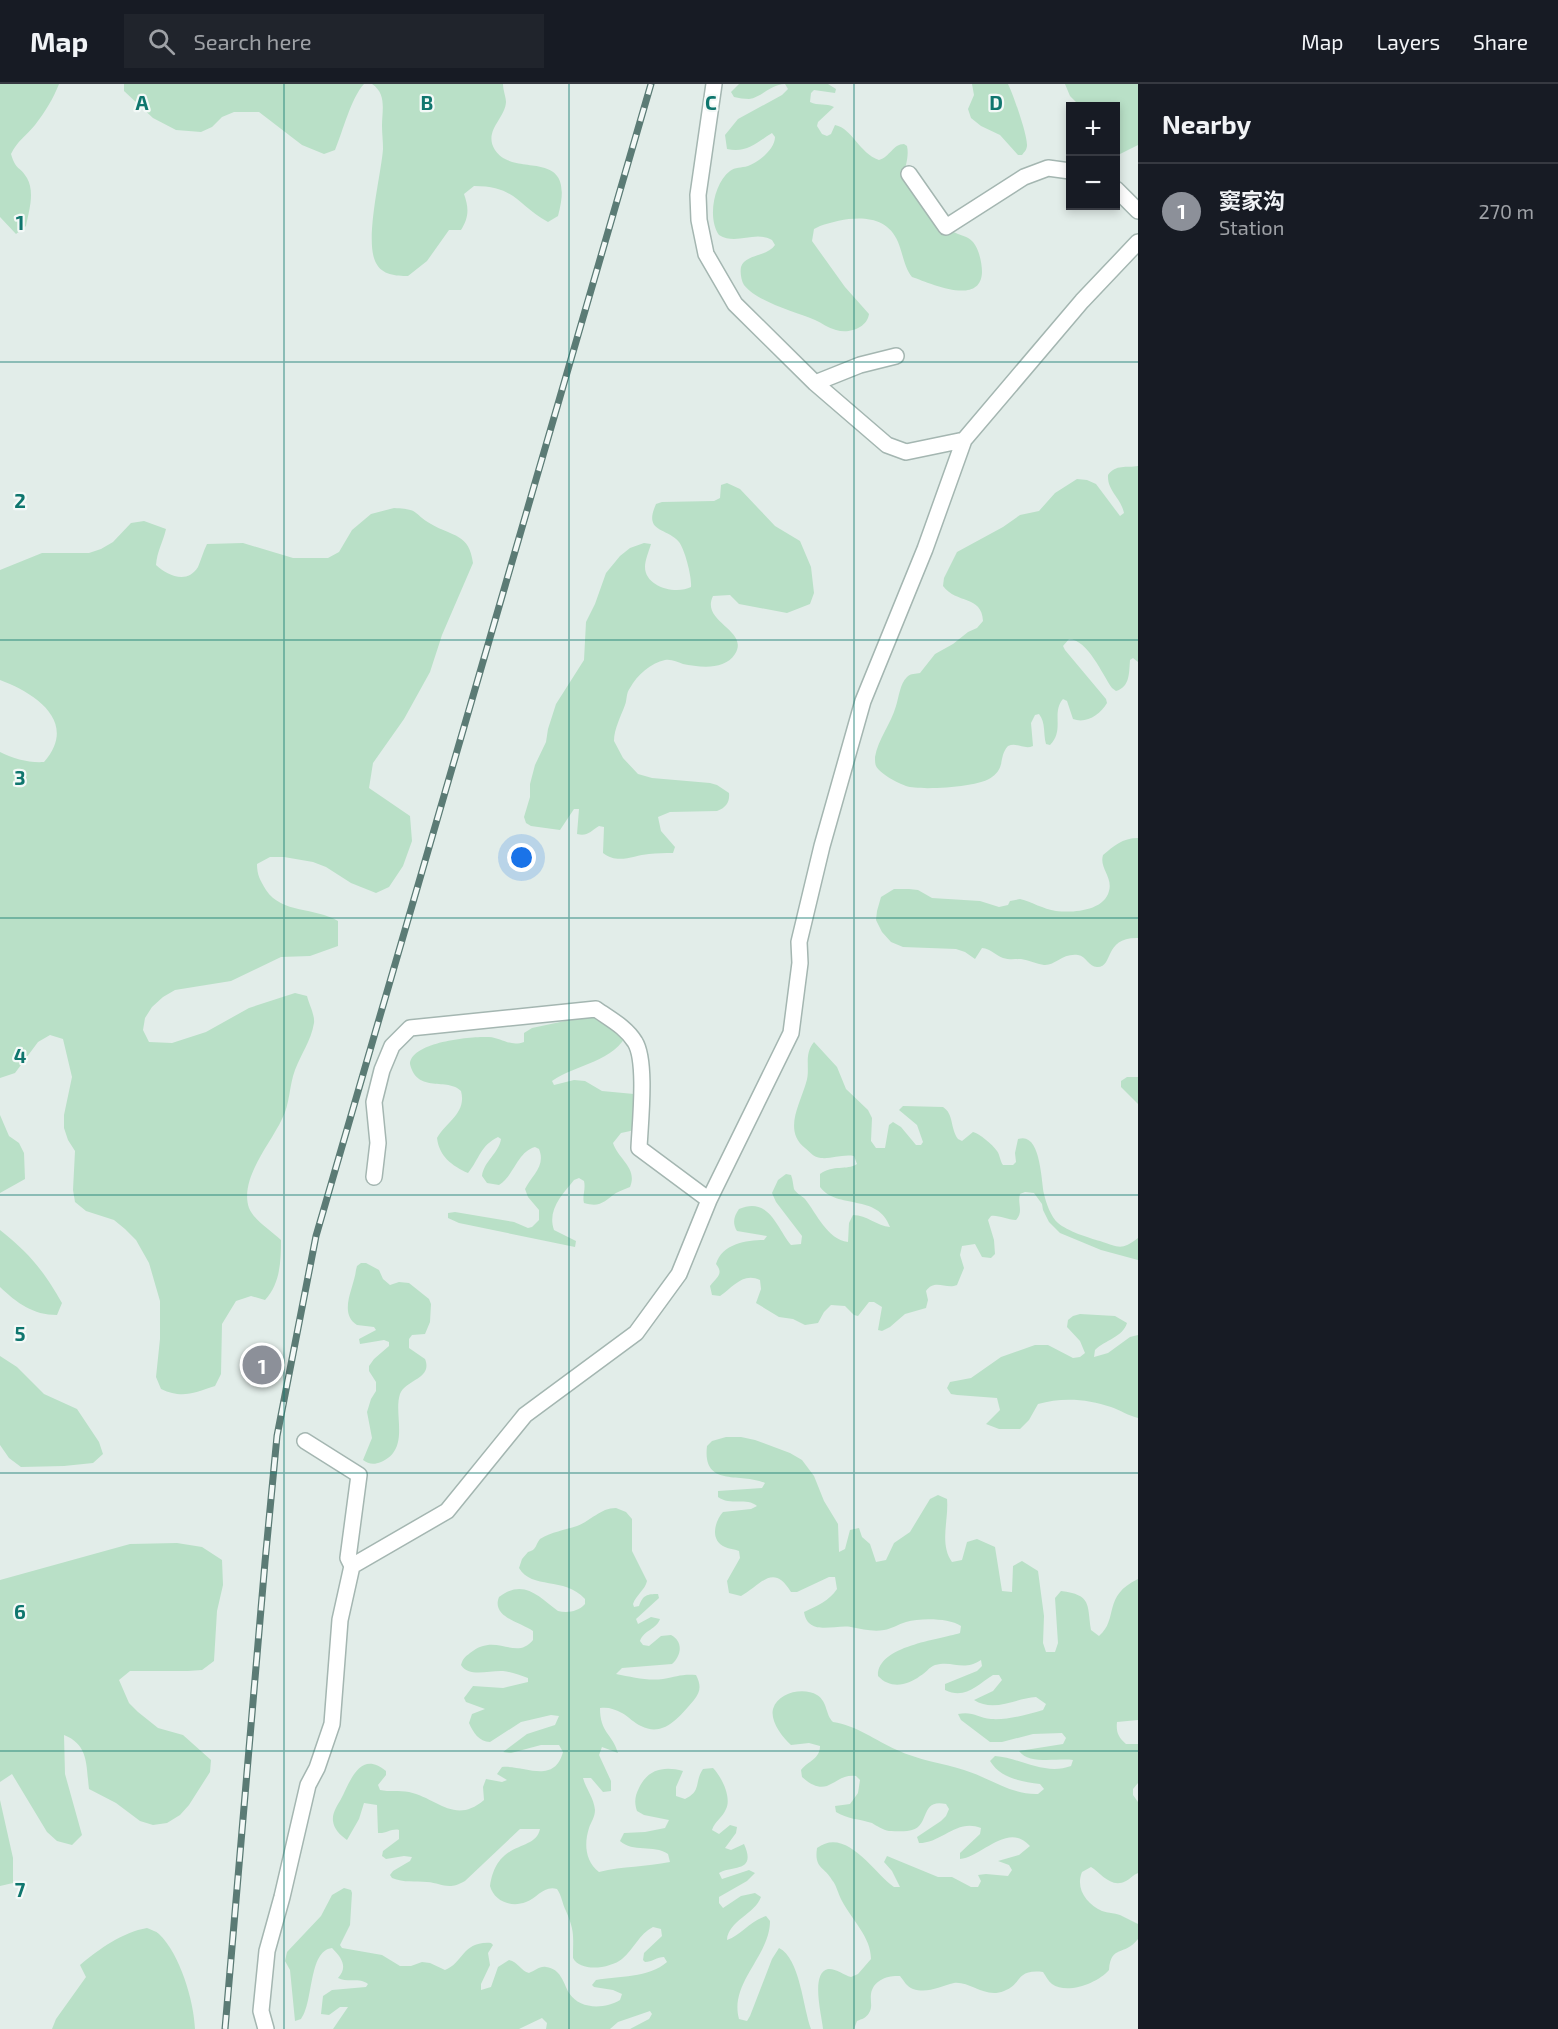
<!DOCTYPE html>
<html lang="en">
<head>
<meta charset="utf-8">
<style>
	:root { --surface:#171b24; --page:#20242c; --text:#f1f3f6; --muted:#9ea1a6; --line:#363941; --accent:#8c9099 }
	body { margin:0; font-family:"Exo 2","Noto Sans SC",sans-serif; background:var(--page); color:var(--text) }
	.controls { position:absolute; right:18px; top:18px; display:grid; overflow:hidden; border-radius:0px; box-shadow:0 3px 9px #0003 }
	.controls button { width:54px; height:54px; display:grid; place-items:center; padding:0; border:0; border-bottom:2px solid var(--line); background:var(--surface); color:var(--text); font:30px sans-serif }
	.you { position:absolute; left:522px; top:774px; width:21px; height:21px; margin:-15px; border:4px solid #fff; border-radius:50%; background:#1a73e8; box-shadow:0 0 0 9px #1a73e833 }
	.badge { display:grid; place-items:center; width:39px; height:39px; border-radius:50%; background:var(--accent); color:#fff; font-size:20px; font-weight:700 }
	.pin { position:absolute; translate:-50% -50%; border:3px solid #fff; box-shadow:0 2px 6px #0006 }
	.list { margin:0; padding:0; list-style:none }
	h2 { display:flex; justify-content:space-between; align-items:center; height:78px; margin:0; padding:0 24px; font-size:26px }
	h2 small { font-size:20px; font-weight:400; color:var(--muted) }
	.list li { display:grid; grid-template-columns:39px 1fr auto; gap:18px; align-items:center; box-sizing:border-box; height:96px; padding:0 24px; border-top:2px solid var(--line) }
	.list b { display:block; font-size:22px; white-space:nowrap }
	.list p { margin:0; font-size:20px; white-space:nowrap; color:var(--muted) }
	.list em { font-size:20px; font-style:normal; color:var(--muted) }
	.icon { flex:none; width:33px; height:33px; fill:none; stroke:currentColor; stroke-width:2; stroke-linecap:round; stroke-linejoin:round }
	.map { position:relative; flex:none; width:1138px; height:1945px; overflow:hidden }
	header { display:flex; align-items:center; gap:36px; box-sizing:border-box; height:84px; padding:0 30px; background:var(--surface); border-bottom:2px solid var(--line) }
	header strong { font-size:28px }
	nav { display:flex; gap:33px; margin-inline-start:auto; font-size:21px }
	.search { width:420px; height:54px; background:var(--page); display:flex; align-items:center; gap:15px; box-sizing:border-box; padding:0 21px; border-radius:0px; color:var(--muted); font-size:22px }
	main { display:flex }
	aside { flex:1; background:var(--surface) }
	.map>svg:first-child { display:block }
	.green { fill:#b9e0c7 }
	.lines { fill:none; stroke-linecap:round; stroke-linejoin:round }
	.minor-casing { stroke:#a4b6b1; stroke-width:18 }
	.minor { stroke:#fff; stroke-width:15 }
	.rail-casing { stroke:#5b7b75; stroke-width:7 }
	.rail { stroke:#f3f9f7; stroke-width:4.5; stroke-dasharray:14; stroke-linecap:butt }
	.grid { fill:none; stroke:#0f766e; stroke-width:1.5; stroke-opacity:0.55 }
	.grid-label { font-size:20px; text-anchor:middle; font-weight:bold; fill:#0f766e; stroke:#f3f9f7; stroke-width:4.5; stroke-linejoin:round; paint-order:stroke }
</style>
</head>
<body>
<header>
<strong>Map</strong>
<div class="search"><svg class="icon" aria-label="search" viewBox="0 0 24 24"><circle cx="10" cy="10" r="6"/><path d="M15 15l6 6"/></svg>Search here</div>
<nav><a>Map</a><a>Layers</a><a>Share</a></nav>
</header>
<main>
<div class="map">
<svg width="1138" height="1945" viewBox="0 0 1138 1945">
	<rect width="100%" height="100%" fill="#e2ede9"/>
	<!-- green -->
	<path class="green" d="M0 0H59C53 15 45 28 35 41 27 51 17 57 11 70 16 87 20 82 27 94 35 108 29 127 26 142L16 150 0 133Z
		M124 0H364C351 14 343 47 335 66L324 70 302 61 259 28H234L222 33 212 43 201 48 176 46 153 34 124 7Z
		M372 0H503C503 6 506 13 506 18 505 35 483 47 495 66 514 96 578 59 558 132L548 138C517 121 516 102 474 102L464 110C469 124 469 133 461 146H449L427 177 408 192C396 192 382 191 376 179 364 157 381 92 383 65 383 57 382 49 382 42 382 26 387 10 372 0Z
		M739 0H828L836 5 835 9 814 6 811 9 810 18C818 22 826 19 834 23L818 38 817 42 822 50 827 52 831 50 835 41C853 45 859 69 879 76 890 73 893 60 904 60L907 62C910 76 902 87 905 97 920 111 938 138 952 147 959 152 967 151 973 158 979 165 982 179 982 188 981 223 930 199 912 193 904 183 903 170 898 158 885 126 846 133 820 142L814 145 812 157 845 203 869 230C867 244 849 250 836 246 828 244 822 239 815 236 796 228 757 218 744 201 741 196 740 188 741 183 745 170 767 173 775 161L772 156C754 146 737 162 719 151 707 134 714 99 730 87 735 83 741 84 748 82 759 78 775 65 775 53L772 49C756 59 747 69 727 65L725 51 738 35 782 11 788 5 785 0C771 0 762 13 749 15 744 15 739 14 734 13L731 8Z
		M972 0H1008C1013 10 1028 52 1027 62 1026 67 1025 67 1022 71H1018L1000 51 981 42 971 34 968 25 974 11Z
		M1065 0H1138V61L1116 72V22H1080L1070 12Z
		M1138 382V578L1133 574 1130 576C1129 589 1130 603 1116 607L1112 604C1102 590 1088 556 1069 555L1063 562 1065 566 1106 615 1107 619C1100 631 1086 640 1073 635L1067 617 1063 615C1051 629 1065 646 1050 661L1046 660C1043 650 1046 639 1039 630L1035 631 1031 639 1033 662C1024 666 1017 658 1008 662 998 673 1006 683 992 693 981 703 920 707 906 702 898 699 880 690 876 682 875 680 875 676 875 673 878 655 891 640 896 622 899 612 900 600 907 593 911 589 916 590 920 589L935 570 953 560 968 548 977 544 983 537C982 511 956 520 943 502L944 494 957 468 1003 443 1020 431 1039 427 1055 409 1077 395 1087 396 1096 400 1120 432 1124 429C1121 414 1107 407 1108 391 1116 380 1126 384 1138 382Z
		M727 399 740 405 775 442 800 457 811 483 814 509 810 520 787 529 739 520 730 511 713 512C700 538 750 546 735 570 724 587 699 583 683 580 677 578 672 575 665 576 651 579 637 591 630 604 626 609 627 616 625 621 621 632 614 645 614 657L623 674 638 690 652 694 710 699 717 701 729 709C730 718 726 724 717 727L670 728 658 733 661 747 675 763 673 769C665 769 657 769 649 770 634 771 618 781 603 769L604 743 599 742C591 747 587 753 577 750L579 725H574L560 746 531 742 526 739 524 733 530 713V700L535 681 546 658 548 645 556 620 584 576 586 538 595 520 606 489 620 472 630 464 644 459 651 460C649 467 645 476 645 483 645 503 676 511 691 503 692 493 685 466 679 458 666 443 643 449 656 420L662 418 714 417 720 414 721 401Z
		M394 424C420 425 412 429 431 440 453 453 469 449 473 479L442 551 430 588 404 635 373 679 369 704 410 732 412 757 403 782 389 803 376 809 351 799 326 783 313 778 284 773H270L257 780C257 791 260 796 266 806 282 830 315 823 338 837V862L310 872 281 873 231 897 175 906 163 913 152 923 145 934 143 946 149 958 172 959 206 948 249 924 295 909 307 912C309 920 315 931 314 939 311 957 301 970 295 986 289 1002 290 1020 282 1035 271 1059 239 1095 249 1124 253 1135 271 1147 281 1156 281 1178 280 1200 265 1216L251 1212 236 1217 222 1240 221 1290 215 1302C194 1309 182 1315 161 1305L156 1293 160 1255V1217L149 1179 136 1156 125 1145 114 1136 86 1127 75 1118 73 1106 75 1067 68 1056 64 1044V1031L72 993 63 955 50 951 38 958 15 989 0 994V668C14 675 29 679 44 678 79 638 35 609 0 596V486L42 469H89L101 465 113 458 131 439 144 437 166 445C163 458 157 467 156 481 167 491 187 501 198 483 201 476 203 468 207 460L243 459 293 474H328L339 468 352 446 371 430Z
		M1138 754V854C1103 853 1114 884 1097 883 1089 883 1086 872 1078 871 1062 869 1055 882 1044 881 1036 880 1029 876 1021 875 1015 875 1009 876 1003 874 995 871 991 865 982 864L975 875 965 868 956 865 903 863 891 858 882 848 876 836 877 827 881 813 894 805H909L918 806 932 814 980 817 999 823 1008 821 1010 817 1020 815C1032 818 1043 825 1056 827 1073 829 1104 827 1109 807 1113 793 1099 784 1103 771 1114 762 1122 754 1138 754Z
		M598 930 628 948C615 978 576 980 552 997L554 1001 574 996 585 997 602 1007 634 1010 635 1046 621 1049 613 1059C618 1075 638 1084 630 1103 625 1105 620 1107 616 1109 604 1117 601 1124 584 1119 582 1112 586 1105 584 1097L579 1094 574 1096C562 1111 547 1126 554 1146L576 1157 575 1163 459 1139 448 1134V1129L455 1128 514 1138 528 1144 532 1143 539 1136V1126L528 1113 525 1105C532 1091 546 1082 539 1065L535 1063C517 1068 514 1092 499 1101L487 1099 482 1092C484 1077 499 1069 501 1055L498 1053C480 1062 480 1074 468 1089 452 1082 439 1072 437 1054 446 1038 467 1029 461 1007 448 993 417 1010 410 980 411 958 471 952 489 953 502 954 510 963 524 958V949L532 944Z
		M814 958 837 983 846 1005 868 1026 872 1034 871 1057 876 1064H885L889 1041 893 1038 901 1043 916 1061H921L923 1058 917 1041 899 1026 903 1022 943 1023C954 1030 950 1044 958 1055L962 1057 973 1048C980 1050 992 1060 997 1067 1000 1071 1000 1077 1003 1081H1013L1016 1078 1015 1069 1018 1055C1041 1047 1041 1097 1044 1110 1046 1119 1051 1133 1058 1139 1067 1147 1089 1154 1100 1157 1119 1163 1121 1167 1138 1154V1176L1101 1166 1060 1149 1049 1138 1043 1126 1042 1120 1034 1109 1025 1108 1020 1110C1017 1119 1024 1128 1016 1136 1007 1136 999 1131 991 1132L988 1136 994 1156 995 1170 991 1174 982 1173 975 1160 962 1162 960 1171 964 1184 957 1201C946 1206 935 1194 926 1207L928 1216 926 1224 905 1230 890 1243 882 1247 878 1246 882 1223 874 1218H869L858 1232 854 1231 845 1222 831 1221 824 1228 818 1239 805 1241 793 1235 779 1233 756 1219 761 1205 760 1196C743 1188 733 1203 720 1212L712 1211 710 1202C717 1193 724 1190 716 1180 722 1160 746 1156 764 1156L767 1152 737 1147C732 1139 734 1132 739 1125 769 1112 777 1144 791 1161L801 1160 802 1152 776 1118 772 1109 778 1096 786 1090 791 1091C793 1096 793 1101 794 1105 796 1109 802 1112 805 1115 817 1130 827 1155 848 1158L849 1139 853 1131C867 1131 877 1142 890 1143 878 1109 837 1126 820 1103V1090C834 1080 846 1087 857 1080L854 1072C842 1070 832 1075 821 1074 813 1073 811 1069 805 1064 783 1047 800 1020 806 999 811 985 803 971 814 958Z
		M1127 993H1138V1020L1121 1003V997Z
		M0 1031 9 1052 19 1059 24 1069 25 1095 0 1109Z
		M0 1146C30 1170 43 1186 62 1219L57 1231C33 1231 17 1219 0 1203Z
		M361 1179H366L379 1186 383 1195 390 1201 399 1198 409 1199 429 1215 431 1220 430 1238 425 1250 412 1251 409 1255V1264L425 1275C433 1295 406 1295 400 1310 393 1331 411 1365 381 1378 374 1381 368 1380 363 1376L372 1354 367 1328 371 1315 376 1307V1298L369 1287V1282L374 1275 389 1262V1258L384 1256 360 1260 359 1255 376 1246 374 1243 357 1241C338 1229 354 1204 356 1186L357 1182Z
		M1080 1230 1115 1232 1127 1239C1123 1253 1105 1256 1095 1266L1094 1273 1108 1269 1130 1253 1138 1251V1334C1129 1332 1120 1326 1111 1323 1088 1315 1062 1313 1038 1320L1029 1336 1020 1345H999L986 1340 1000 1326 997 1314 957 1311 951 1310 947 1304 950 1298 971 1294 1001 1273 1035 1261H1048L1073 1274 1080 1273 1085 1269 1080 1257 1067 1243 1068 1236 1073 1232Z
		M0 1272 17 1283 44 1310 77 1325 99 1358 103 1370 93 1379 64 1382 21 1383 9 1374 0 1361Z
		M726 1353H741L755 1356 790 1369 802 1376 814 1392 824 1417 838 1440 839 1468 845 1465 850 1446 859 1444 862 1453 870 1460 876 1478 886 1476 894 1459 910 1448 930 1415 938 1411 947 1415C949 1436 939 1460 952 1478L962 1476 967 1458 977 1455 995 1463 1002 1507 1012 1508 1013 1482 1022 1477 1038 1487 1044 1532 1043 1559 1046 1568H1055L1058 1559 1055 1514 1061 1507C1092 1511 1087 1520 1091 1546L1099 1552C1119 1535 1102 1512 1138 1495V1636L1117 1638C1116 1648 1118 1653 1126 1660H1138V1699L1133 1705V1711L1138 1718V1789C1133 1791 1130 1795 1126 1797 1111 1805 1101 1789 1091 1783L1082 1788C1075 1805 1087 1820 1102 1827 1108 1829 1114 1829 1120 1831 1126 1834 1132 1837 1138 1840V1855C1124 1873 1111 1860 1109 1886 1098 1899 1067 1911 1052 1900 1048 1897 1046 1892 1043 1888 1015 1885 1023 1900 1004 1907 985 1915 970 1897 954 1899 940 1902 928 1910 913 1905 907 1903 904 1897 900 1892 888 1891 873 1896 871 1910 870 1917 873 1923 869 1929 866 1934 862 1935 857 1937L854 1945H823C822 1932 810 1889 828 1885 835 1884 844 1891 851 1893L858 1890 871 1875C871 1853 852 1836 842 1817 838 1810 837 1802 832 1796 824 1782 814 1785 817 1764 846 1742 873 1788 894 1803H900L892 1787 884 1778 887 1772 938 1793H952L971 1803H978L981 1797 978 1791 986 1790 1008 1792 1012 1786 1009 1781 998 1777 1019 1771 1030 1762C1008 1737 982 1773 960 1775V1769L980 1750 981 1744C957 1734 942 1759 919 1759L917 1753 941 1737 946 1732 949 1725 946 1720C920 1714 930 1741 912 1746 907 1748 895 1747 889 1747 883 1746 877 1742 872 1739 859 1735 847 1735 836 1728L835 1722 850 1720 858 1709 860 1696 856 1692C833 1689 829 1717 802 1693L801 1686C808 1677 820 1675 820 1662L809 1659 791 1661C782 1653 770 1637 773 1625 778 1608 804 1603 817 1611 828 1618 825 1630 833 1638 856 1641 876 1657 897 1666 918 1676 942 1679 964 1686 990 1694 1011 1711 1038 1710L1044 1705 1040 1700C1021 1697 1001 1695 990 1677L995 1672C1021 1674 1045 1692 1071 1682L1073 1676C1057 1674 1029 1681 1019 1667L1063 1660 1066 1654 1062 1649 1033 1650 1002 1658H990L961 1636 958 1630C973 1627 978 1634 991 1635 1008 1636 1026 1631 1043 1626L1046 1620 1036 1613C1016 1614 994 1629 974 1616L993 1607 1002 1596 999 1591H993C977 1601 965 1616 945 1606V1600L977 1587 982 1582 981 1576C962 1588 954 1576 935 1581 929 1583 926 1589 920 1592 907 1602 890 1605 878 1592 877 1562 938 1556 960 1549L961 1542C948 1534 921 1534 906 1538 898 1540 892 1545 884 1546 873 1548 862 1545 851 1543 835 1540 808 1553 804 1528 817 1522 829 1517 837 1505L835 1493H829L797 1508H791C773 1478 761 1501 741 1512L729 1509 727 1497 740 1474 739 1467C734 1465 729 1465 725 1463 710 1457 714 1438 723 1428L751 1425 757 1422C747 1413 730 1422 718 1413V1407L762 1404 765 1399C740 1388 702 1404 707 1362L712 1357Z
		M616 1424 626 1428 632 1435V1467L647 1497C645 1506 636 1511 633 1520L634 1523 639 1522C643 1511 647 1510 658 1510L659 1514 636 1535 638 1540 651 1533 660 1535C657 1545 644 1546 640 1557L643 1561 649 1562 661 1552 671 1551C684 1558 681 1572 672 1580L622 1584 616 1590C632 1593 647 1597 663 1595 677 1593 680 1590 696 1591 701 1601 701 1607 694 1616 680 1632 664 1654 641 1642 634 1639 629 1633 622 1629 614 1625 609 1623 600 1624 600 1649 612 1649 618 1669L602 1663 599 1671 611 1697V1707L603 1708 591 1694H583C586 1705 594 1714 595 1726 595 1733 591 1738 589 1744 584 1760 585 1777 599 1788 623 1782 646 1783 670 1778L668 1770C653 1760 633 1769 620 1757L624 1749 645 1748 665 1744 669 1736 644 1731 637 1727C634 1718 635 1712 639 1704 648 1685 664 1682 683 1687L676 1703V1712L685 1715C702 1707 694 1698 703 1685L713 1684C721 1692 732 1713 726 1725 723 1733 715 1737 712 1746L719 1750 730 1741 737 1743 736 1749 725 1764 731 1766 744 1760C757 1789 732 1781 719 1789L722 1795 749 1786 755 1789 747 1797 719 1813V1819L723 1824 741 1812 755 1809 761 1813C755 1830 728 1837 727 1856 741 1851 749 1838 766 1832L770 1837C770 1872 729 1899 739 1935L747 1937 750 1932 772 1875 779 1864C800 1874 803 1924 811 1945H630L649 1935 652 1930 650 1927 618 1938 610 1945H546L547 1939 542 1934 519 1945H333L348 1923H340L329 1931 321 1930 323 1912 332 1906 366 1903 368 1900C359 1893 348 1899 338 1894 348 1883 342 1874 332 1864 308 1867 314 1918 301 1935L295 1937 290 1886 285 1877 287 1868 321 1832 332 1811 344 1804 351 1806 352 1809 350 1841 340 1861 342 1864 382 1871 400 1882H411L422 1878 430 1879 445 1886C464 1879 462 1857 491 1859L493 1861 488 1869 490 1881 481 1900V1906L491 1903 498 1883 509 1876C518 1878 521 1887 529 1889 535 1887 539 1882 546 1883 561 1885 563 1898 569 1909 580 1926 605 1925 620 1916L622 1910 613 1906 594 1903 592 1901 596 1896C618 1892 649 1894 667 1878L664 1873C657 1873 652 1878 645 1878L643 1876 644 1869 662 1852 661 1845 653 1843C639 1850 634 1865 622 1875 611 1884 581 1889 573 1874 573 1851 575 1848 566 1827 562 1819 562 1812 557 1805 544 1801 537 1814 526 1818 511 1824 494 1817 490 1802 497 1754 535 1769 540 1745H520L465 1797C448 1807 442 1799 427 1798 415 1797 404 1799 392 1794L390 1791 393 1787 410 1777 412 1773 404 1772 386 1775 382 1772 383 1767 399 1755V1746C392 1744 386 1750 378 1749L377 1721 364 1719 359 1735 347 1756C340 1751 334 1745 333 1737 332 1729 337 1722 341 1715 350 1698 360 1665 386 1687V1691L378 1701 380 1706C389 1708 399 1706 409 1708 437 1714 455 1741 484 1716L483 1703 486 1695 502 1698 507 1696 497 1690 502 1683C525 1681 554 1701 563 1668L559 1661H541L511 1669 503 1668 527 1650 555 1641 559 1632 551 1631 521 1638 490 1658C479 1658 473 1648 469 1639L472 1630 485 1625 466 1618 464 1614 473 1602 503 1604 528 1598V1594C520 1591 511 1588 503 1587 490 1586 469 1594 461 1581 463 1574 465 1573 470 1569 497 1547 515 1578 533 1556V1547C520 1538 491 1533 499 1513 524 1494 539 1513 558 1527 567 1529 578 1528 585 1520V1515C564 1492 532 1506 519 1484L522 1475 528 1468C537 1466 535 1461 540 1455 552 1448 564 1446 577 1442 591 1437 600 1424 616 1424Z
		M177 1459 202 1463 222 1476 223 1501 217 1527 214 1577 202 1586 188 1587H130L119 1596 129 1619 138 1628 158 1644 183 1651 211 1676 210 1688 189 1721 180 1731 167 1739 153 1741 140 1737 116 1719 89 1705C86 1681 89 1661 64 1651L65 1690 82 1751 72 1761 57 1757 47 1748 12 1690 0 1698V1496L130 1460Z
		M0 1716 13 1774V1799L0 1802Z
		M147 1844C151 1846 156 1847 159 1850 180 1870 194 1917 195 1945H52L56 1935 86 1893 80 1881C99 1865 123 1848 147 1844Z"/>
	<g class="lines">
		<defs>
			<path id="minor" d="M714 0 698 111 699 136 706 170 735 220 815 299 887 361 906 368 964 356
				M909 90 946 143 1024 93 1048 84 1070 87
				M1116 105 1138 127
				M815 299 860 281 896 272
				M374 1093 378 1059 374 1018 382 986 392 962 410 944 596 925C610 935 626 943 635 958 647 977 640 1040 639 1064L709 1116
				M352 1482 447 1427 525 1331 636 1249 679 1190 709 1116 791 949 800 879 799 858 822 762 863 617 925 465 964 356 1082 217 1138 158
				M266 1945 261 1927 267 1867 282 1813 308 1701 317 1684 332 1640 340 1536 352 1482 348 1474 359 1391 305 1357"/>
		</defs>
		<!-- minor casing -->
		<use href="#minor" class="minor-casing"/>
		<!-- minor -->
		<use href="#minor" class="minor"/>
		<defs>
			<path id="rail" d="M225 1945 265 1478 277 1352 316 1152 651 0"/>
		</defs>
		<!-- rail casing -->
		<use href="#rail" class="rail-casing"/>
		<!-- rail -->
		<use href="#rail" class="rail"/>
	</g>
	<!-- grid -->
	<path class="grid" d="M284 0V1945M569 0V1945M854 0V1945M0 278H1138M0 556H1138M0 834H1138M0 1111H1138M0 1389H1138M0 1667H1138"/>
	<g class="grid-label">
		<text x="142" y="26">A</text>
		<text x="427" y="26">B</text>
		<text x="711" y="26">C</text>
		<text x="996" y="26">D</text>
		<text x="20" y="146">1</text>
		<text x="20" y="424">2</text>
		<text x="20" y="701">3</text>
		<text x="20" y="979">4</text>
		<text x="20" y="1257">5</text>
		<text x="20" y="1535">6</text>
		<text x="20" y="1813">7</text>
	</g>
</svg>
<div class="controls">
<button>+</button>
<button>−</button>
</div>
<div class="you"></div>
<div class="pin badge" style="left:262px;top:1281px">1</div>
</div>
<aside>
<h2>Nearby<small></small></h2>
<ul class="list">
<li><span class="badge">1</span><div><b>窦家沟</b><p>Station</p></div><em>270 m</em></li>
</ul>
</aside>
</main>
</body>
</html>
